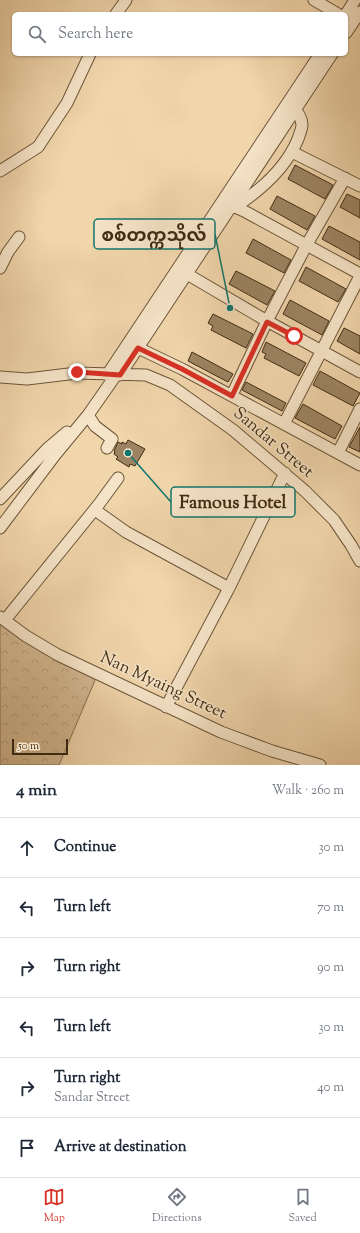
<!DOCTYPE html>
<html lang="en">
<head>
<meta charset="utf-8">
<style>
	:root { --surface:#fff; --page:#f6f6f7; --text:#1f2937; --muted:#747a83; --line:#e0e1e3; --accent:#d93025 }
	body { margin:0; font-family:"Sorts Mill Goudy","Noto Sans Myanmar",serif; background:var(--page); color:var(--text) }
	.scale { position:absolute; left:12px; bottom:10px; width:56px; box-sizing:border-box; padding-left:4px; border:2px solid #402c13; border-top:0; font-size:11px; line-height:14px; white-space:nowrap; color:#402c13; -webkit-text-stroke:3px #f6e4c8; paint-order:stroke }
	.stop { position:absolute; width:12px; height:12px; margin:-9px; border:3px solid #d93025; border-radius:50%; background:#fff }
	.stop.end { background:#d93025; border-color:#fff; box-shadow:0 1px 4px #0008 }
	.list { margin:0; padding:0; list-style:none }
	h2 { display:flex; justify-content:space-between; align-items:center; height:52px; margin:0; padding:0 16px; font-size:17px }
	h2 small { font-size:13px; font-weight:400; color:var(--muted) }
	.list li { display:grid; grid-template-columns:26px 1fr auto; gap:12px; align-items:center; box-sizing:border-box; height:60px; padding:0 16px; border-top:1px solid var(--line) }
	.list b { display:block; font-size:15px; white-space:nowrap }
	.list p { margin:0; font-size:13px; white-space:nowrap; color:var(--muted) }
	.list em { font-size:13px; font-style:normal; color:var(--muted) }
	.icon { flex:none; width:22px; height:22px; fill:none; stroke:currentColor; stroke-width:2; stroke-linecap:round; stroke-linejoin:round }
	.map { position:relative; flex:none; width:360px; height:765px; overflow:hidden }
	.search { position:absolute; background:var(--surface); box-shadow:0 1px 3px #0004; left:12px; right:12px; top:12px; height:44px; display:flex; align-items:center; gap:10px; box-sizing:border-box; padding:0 14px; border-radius:6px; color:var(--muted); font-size:15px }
	.sheet { height:412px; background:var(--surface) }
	nav { display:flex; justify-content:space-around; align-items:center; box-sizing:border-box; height:56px; border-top:1px solid var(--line); background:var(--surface); font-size:11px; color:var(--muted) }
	nav a { display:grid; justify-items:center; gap:2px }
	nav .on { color:var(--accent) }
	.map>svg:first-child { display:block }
	.forest { fill:url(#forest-crowns); stroke:#8a7252 }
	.building { fill:#9c8462; stroke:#402c13 }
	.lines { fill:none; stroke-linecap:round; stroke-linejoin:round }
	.minor-casing { stroke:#6c5639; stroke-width:13 }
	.minor { stroke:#f6e4c8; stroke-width:11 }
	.route { stroke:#d93025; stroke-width:5 }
	.labels { text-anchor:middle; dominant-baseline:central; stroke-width:3; stroke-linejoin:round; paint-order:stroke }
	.street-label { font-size:17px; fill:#402c13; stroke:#f6e4c8 }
	.leader { fill:none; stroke:#0f766e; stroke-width:1.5 }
	.callout-dot { fill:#0f766e; stroke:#f6e4c8; stroke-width:1.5 }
	.callout { fill:#f6e4c8; stroke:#0f766e; stroke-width:1.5 }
	.callout-label { font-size:18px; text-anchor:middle; font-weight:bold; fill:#402c13 }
</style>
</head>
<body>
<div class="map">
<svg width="360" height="765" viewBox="0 0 360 765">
	<defs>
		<pattern id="forest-crowns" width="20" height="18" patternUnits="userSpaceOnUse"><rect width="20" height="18" fill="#d3b891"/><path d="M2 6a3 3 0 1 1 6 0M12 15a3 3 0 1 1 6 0" fill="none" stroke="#b69e7c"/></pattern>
	</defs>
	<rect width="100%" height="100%" fill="#f1d5ab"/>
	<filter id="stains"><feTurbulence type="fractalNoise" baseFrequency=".005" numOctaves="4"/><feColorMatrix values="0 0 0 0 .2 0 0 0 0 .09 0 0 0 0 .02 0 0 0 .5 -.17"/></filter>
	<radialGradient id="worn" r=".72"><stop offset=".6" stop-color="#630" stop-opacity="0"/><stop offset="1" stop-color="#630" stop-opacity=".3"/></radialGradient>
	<!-- forest -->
	<path class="forest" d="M0 619 96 678 59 765H0Z"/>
	<!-- building -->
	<path class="building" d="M295 165 333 185 325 199 288 179Z
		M347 194 360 200V218L340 207Z
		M277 196 315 216 307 230 270 209Z
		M329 226 360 242V260L322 239Z
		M253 239 291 260 284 273 246 253Z
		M306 267 346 289 338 302 299 281Z
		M236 271 275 291 267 305 229 284Z
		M290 300 329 321 322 335 283 314Z
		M213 314 253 334 246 348 211 330 213 326 208 323Z
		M344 328 360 336V354L337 341Z
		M266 342 306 363 299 376 264 358 266 354 262 352Z
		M192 352 233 374 228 382 188 361Z
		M320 371 360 393 353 406 313 385Z
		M246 382 286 403 282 411 242 390Z
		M303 404 342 426 335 439 295 418Z
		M360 427V452L349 447Z
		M128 440 145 449 135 466 130 464 129 467 116 459 118 457 114 454 115 451H114L118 442 122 444V442L126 444Z"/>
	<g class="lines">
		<defs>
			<path id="minor" d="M314 0 338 14
				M116 14 126 0
				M346 14 355 0
				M346 33 360 12
				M292 152 360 186
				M0 171 38 147 67 103 90 54
				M235 207C261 190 286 168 298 139 299 135 302 129 302 125 302 118 298 113 294 108
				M230 208 235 207 244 211 360 274
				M0 268 8 252 19 237
				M187 274 267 321 360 372
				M138 348 182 369 360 465
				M107 375 320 54
				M120 375 332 54
				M0 377 27 379 77 373 146 375 170 385 233 430 305 491 334 520 351 545 360 561
				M232 395 267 321 306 246 345 178
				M88 415 95 426 112 439 107 448
				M284 424 360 276
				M338 453 360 409
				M0 499 47 449 67 432
				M95 510 126 532 229 588
				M0 528 55 455 88 415 116 375
				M0 617 26 636 58 655 221 732 272 751 320 765
				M5 620 99 504 118 478
				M166 707 229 588 285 473"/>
		</defs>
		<!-- minor casing -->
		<use href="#minor" class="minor-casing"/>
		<!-- minor -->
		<use href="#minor" class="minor"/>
	</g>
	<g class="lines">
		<!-- route -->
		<path class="route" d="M77 372 120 375 138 348 182 369 232 396 267 322 294 336"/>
	</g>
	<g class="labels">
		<!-- street labels -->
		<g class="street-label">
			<text transform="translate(273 443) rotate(40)">Sandar Street</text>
			<text transform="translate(163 686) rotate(25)">Nan Myaing Street</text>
		</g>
	</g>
	<!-- callouts -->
	<path class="leader" d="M230 308L215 234M128 453L171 502"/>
	<g class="callout-dot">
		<circle cx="230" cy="308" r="4"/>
		<circle cx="128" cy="453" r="4"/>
	</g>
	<g class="callout">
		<rect x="94" y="219" width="121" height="30" rx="4"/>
		<rect x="171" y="487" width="124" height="30" rx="4"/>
	</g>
	<g class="callout-label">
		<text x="154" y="241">စစ်‌တက္ကသိုလ်</text>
		<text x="233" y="508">Famous Hotel</text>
	</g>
	<rect width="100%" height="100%" filter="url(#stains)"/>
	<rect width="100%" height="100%" fill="url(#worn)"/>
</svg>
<div class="scale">50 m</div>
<div class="stop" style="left:294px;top:336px"></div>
<div class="stop end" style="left:77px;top:372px"></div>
<div class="search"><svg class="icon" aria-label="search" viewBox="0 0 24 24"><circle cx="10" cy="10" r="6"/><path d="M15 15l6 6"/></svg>Search here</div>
</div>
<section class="sheet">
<h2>4 min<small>Walk · 260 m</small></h2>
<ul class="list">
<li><svg class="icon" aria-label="ahead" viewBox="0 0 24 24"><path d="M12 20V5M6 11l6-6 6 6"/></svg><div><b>Continue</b></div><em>30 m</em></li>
<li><svg class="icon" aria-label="left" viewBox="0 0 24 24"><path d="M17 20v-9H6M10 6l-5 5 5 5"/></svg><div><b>Turn left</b></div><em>70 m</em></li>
<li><svg class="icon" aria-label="right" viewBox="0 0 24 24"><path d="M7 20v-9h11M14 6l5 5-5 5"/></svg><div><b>Turn right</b></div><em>90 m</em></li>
<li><svg class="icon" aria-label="left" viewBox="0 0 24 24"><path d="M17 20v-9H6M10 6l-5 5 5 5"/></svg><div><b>Turn left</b></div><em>30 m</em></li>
<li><svg class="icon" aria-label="right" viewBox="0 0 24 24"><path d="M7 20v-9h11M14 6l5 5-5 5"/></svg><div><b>Turn right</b><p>Sandar Street</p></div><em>40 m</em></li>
<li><svg class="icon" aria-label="arrive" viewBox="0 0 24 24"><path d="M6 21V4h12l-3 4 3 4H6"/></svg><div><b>Arrive at destination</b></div></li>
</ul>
</section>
<nav>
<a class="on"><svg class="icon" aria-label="map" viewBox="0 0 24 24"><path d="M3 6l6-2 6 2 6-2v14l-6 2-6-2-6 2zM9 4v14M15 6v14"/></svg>Map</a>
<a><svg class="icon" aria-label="directions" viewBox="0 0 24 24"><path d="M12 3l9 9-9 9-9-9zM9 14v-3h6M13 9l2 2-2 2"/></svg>Directions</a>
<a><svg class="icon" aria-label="saved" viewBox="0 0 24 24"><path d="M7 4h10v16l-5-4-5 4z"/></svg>Saved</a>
</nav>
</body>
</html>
